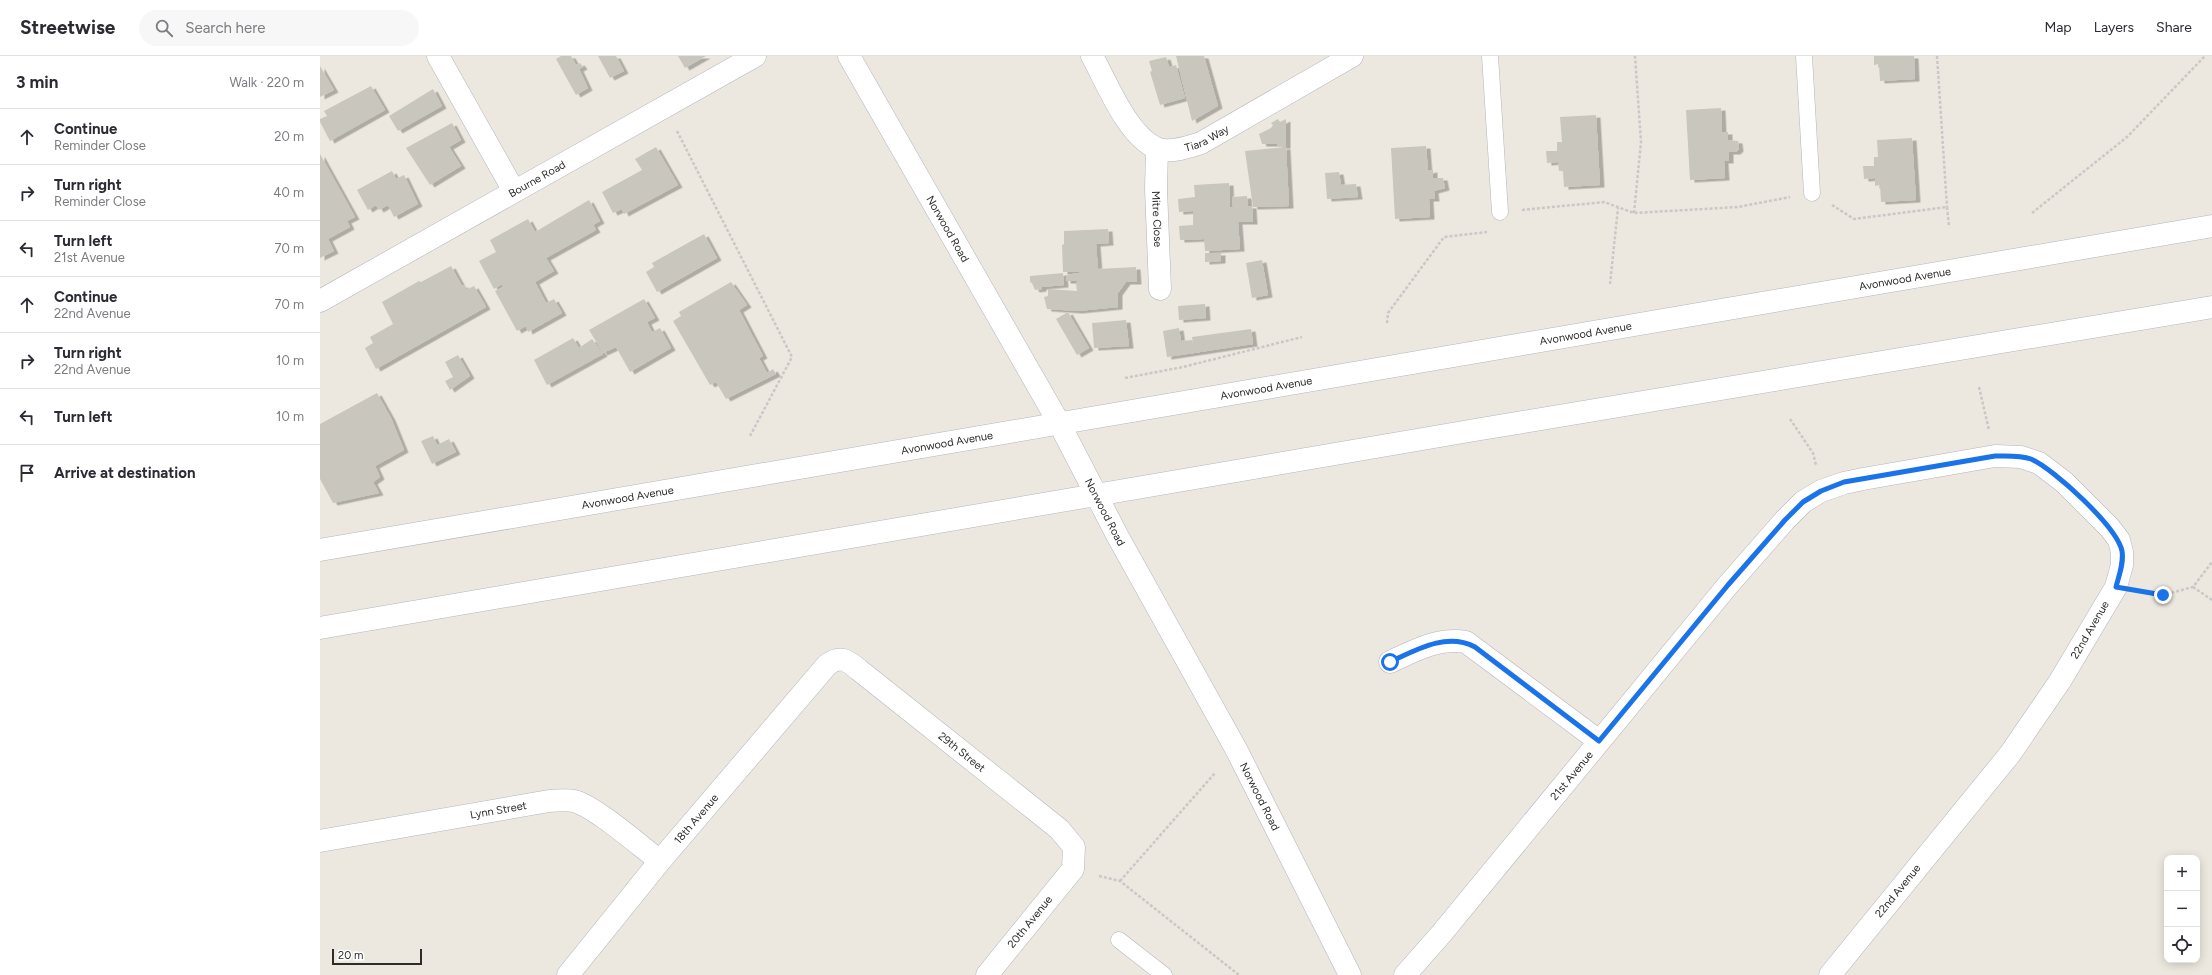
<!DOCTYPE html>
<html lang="en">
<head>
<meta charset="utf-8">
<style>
	:root { --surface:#fff; --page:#f7f7f7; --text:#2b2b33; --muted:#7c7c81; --line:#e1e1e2 }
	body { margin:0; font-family:Figtree,sans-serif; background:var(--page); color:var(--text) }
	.controls { position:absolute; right:12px; bottom:12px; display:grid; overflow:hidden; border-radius:8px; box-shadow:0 2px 10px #0003 }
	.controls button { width:36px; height:36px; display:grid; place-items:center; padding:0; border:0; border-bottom:1px solid var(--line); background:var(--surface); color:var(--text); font:20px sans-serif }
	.scale { position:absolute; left:12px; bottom:10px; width:90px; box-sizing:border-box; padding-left:4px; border:2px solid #2c2c2c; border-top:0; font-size:11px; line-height:14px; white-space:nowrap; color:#2c2c2c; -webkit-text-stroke:3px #fff; paint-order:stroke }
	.stop { position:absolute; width:12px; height:12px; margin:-9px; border:3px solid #1a73e8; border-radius:50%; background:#fff }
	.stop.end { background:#1a73e8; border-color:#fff; box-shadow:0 1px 4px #0008 }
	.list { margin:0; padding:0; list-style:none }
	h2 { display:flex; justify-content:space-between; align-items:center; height:52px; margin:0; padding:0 16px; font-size:17px }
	h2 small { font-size:13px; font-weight:400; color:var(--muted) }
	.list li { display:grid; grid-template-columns:26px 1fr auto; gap:12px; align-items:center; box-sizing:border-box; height:56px; padding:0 16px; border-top:1px solid var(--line) }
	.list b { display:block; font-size:15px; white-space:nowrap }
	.list p { margin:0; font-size:13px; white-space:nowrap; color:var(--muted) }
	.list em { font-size:13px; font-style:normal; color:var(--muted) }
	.icon { flex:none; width:22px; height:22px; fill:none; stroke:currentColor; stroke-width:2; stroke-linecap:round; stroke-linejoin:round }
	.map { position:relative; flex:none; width:1892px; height:919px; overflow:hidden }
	header { display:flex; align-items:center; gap:24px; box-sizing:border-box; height:56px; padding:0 20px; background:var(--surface); border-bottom:1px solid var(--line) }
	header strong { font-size:19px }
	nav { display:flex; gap:22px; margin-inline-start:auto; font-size:14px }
	.search { width:280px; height:36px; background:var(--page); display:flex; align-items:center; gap:10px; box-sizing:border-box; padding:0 14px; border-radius:22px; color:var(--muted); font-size:15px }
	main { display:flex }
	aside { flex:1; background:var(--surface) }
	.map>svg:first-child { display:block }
	.building { fill:#c9c6bd; filter:url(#shadow) }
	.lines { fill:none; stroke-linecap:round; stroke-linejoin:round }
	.lane-casing { stroke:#b2b5bf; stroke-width:17 }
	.street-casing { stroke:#b2b5bf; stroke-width:23 }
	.secondary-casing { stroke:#b2b5bf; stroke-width:23 }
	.path { stroke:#c8c8c8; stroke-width:2.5; stroke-dasharray:3 2; stroke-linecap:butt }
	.lane { stroke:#fff; stroke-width:16 }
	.street { stroke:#fff; stroke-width:22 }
	.secondary { stroke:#fff; stroke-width:22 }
	.route { stroke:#1a73e8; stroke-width:5 }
	.labels { text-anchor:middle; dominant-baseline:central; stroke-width:3; stroke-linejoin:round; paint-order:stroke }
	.street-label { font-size:11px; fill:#2c2c2c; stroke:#fff }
</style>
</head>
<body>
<header>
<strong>Streetwise</strong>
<div class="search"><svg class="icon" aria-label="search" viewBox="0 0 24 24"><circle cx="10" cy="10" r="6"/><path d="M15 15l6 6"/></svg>Search here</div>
<nav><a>Map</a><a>Layers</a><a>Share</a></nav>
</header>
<main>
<aside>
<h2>3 min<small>Walk · 220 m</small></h2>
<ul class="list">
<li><svg class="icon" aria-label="ahead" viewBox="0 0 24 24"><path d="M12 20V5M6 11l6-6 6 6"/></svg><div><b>Continue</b><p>Reminder Close</p></div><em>20 m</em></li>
<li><svg class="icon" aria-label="right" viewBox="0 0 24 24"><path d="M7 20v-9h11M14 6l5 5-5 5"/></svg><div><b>Turn right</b><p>Reminder Close</p></div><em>40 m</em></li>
<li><svg class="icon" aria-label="left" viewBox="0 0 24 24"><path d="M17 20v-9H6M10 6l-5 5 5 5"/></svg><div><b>Turn left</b><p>21st Avenue</p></div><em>70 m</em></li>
<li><svg class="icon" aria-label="ahead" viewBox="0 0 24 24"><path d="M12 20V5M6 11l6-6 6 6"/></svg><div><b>Continue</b><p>22nd Avenue</p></div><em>70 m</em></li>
<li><svg class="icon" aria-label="right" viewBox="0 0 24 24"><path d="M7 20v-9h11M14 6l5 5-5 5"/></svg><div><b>Turn right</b><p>22nd Avenue</p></div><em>10 m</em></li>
<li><svg class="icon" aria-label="left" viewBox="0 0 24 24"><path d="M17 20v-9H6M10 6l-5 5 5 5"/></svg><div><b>Turn left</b></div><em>10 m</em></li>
<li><svg class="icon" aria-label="arrive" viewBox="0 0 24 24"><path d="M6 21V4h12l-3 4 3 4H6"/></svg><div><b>Arrive at destination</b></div></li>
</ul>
</aside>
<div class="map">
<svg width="1892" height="919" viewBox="0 0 1892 919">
	<defs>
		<filter id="shadow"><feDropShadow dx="4.5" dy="2.5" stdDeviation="0" flood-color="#0004"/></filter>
	</defs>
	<rect width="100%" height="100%" fill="#ede8df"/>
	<!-- building -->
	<path class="building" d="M241 0H251L256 9 260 7 263 11 259 13 268 32 256 39 236 3Z
		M278 0H296L304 15 290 22Z
		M358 0H386L365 12Z
		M856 0H884L898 50 872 65Z
		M1554 0H1594L1595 23 1560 25 1559 8 1554 9Z
		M846 1 849 11 856 9 865 42 840 49 830 16 832 15 829 5Z
		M0 10 14 34 0 41Z
		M51 30 65 54 10 85 0 66V63L7 60 4 55Z
		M113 33 122 50 78 75 69 60Z
		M1401 52 1402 76H1408V84L1418 85 1419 93 1416 96H1409V105H1404L1405 122 1370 124 1366 54Z
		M1276 59 1280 129 1244 131 1243 115H1239L1238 106 1227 107 1226 95H1237V86H1242L1240 61Z
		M958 63 960 66 966 63V90L957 91V88H942L939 78 951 72 953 69 951 67Z
		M132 67 141 84 129 91 141 110 110 129 86 92Z
		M1592 82 1596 144 1561 146 1560 129 1555 130V122L1544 123 1543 110H1554V101H1558L1557 84Z
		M1106 90 1108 115 1113 114V122H1123L1125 132 1114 135 1115 143H1109L1110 161 1075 163 1071 92Z
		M336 91 358 129 304 158 302 153 293 157 282 136 322 114 315 103Z
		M966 91 969 150 933 151 925 95Z
		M0 98 35 161 27 165 30 171 8 183 14 195 0 202Z
		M72 115 76 123 84 119 98 148 74 161 68 149 59 154 56 149 48 154 37 134Z
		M1019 116 1021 129 1036 128 1038 141 1007 143 1005 117Z
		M909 127 910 151H913L912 141 927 140 928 150H932L933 166H918L920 193 885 195 884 183 860 184 859 170 873 169V155L859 156 858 143 875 141 874 129Z
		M269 144 280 165 273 169 276 174 226 202 234 215 215 226 226 247 234 243 242 257 208 276 206 270 197 275 175 235 183 231 182 228 174 233 159 205 176 196 170 184 208 163 215 176Z
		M788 173 789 187 776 188 778 213 816 211 817 226H806L798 237V251L758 255 727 253 724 241 728 240V233L757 235 756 227 758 225H746V219L765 216H743L742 189 744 188V175Z
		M384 178 397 202 337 236 326 216 334 211 332 207Z
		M885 197H901V205L885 206Z
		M942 204 948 239 932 242 926 207Z
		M131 210 142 230 144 229 146 234 154 230 166 251 56 313 45 292 53 287 50 281 73 268 62 246 99 225 101 226Z
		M743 217 744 229 722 231V233L715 234 712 227 710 226V220Z
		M411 226 427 249 419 254 443 300 439 302 447 317 453 313 456 318 406 343 396 326 390 329 353 265 361 260 359 256Z
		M324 243 335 262 327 266 332 276 340 272 351 292 310 316 296 291 283 297 269 274Z
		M885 248 886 262 859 264 858 250Z
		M748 256 769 292 757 299 736 263Z
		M806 264 809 290 774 292 772 267Z
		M859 272 861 285 872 284 874 297 847 301 843 275Z
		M931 273 933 288 874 297 872 281Z
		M253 282 259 292 272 283 283 298 227 329 214 304Z
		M138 299 150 320 130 334 125 325 133 321 125 306Z
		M57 337 71 362 84 394 55 410 60 421 53 426 59 437 13 447 0 423V368Z
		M113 380 117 389 129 383 136 396 112 408 101 385Z"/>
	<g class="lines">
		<defs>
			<path id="lane" d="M1170 0 1180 156
				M1484 0 1492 137
				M799 884 844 919"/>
			<g id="street">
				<path d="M118 0 194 135"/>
				<path id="s1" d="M772 0C787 27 807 79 836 92 848 98 868 91 881 87L1032 0"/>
				<path id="s2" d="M837 93 836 133 840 233"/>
				<path id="s3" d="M0 245 435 0"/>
				<path d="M1070 606C1094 595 1118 581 1146 586L1279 685"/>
				<path id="s4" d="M0 785 229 745C237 745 246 743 254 745 276 751 320 790 340 805"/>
				<path id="s5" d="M248 919 340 805 507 609C521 599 527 604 539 614L739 773 754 791 753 813 667 919"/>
				<path id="s6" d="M1085 919 1122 877 1408 529 1465 464 1483 446 1501 435 1524 427 1543 423 1675 400 1701 401 1719 407 1744 426 1790 472 1799 484 1802 496V509L1796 531 1740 625 1690 698 1510 919"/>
			</g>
			<g id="secondary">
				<path id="s7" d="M529 0 739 367 797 479 916 693 1030 919"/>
				<path id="s8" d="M0 494 1892 170"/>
				<path d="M0 572 1155 374 1892 251"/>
			</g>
		</defs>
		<!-- lane casing -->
		<use href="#lane" class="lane-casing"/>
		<!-- street casing -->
		<use href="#street" class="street-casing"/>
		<!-- secondary casing -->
		<use href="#secondary" class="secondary-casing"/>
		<!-- path -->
		<path class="path" d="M1617 0 1627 151
			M357 75 472 301 430 380
			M1512 149 1534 163 1627 151 1629 170
			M1202 154 1284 146 1314 157 1418 151 1470 141
			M1314 157 1321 86 1315 0
			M1712 157 1807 81 1885 0
			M1290 228 1298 152
			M1067 267 1068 257 1124 181 1167 176
			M805 322 863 311 982 281
			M1659 331 1669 374
			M1470 363 1493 397 1496 409
			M1873 531 1892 544
			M1822 535 1843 539 1873 531 1892 506
			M779 820 800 825 919 919
			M800 825 895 717"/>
		<!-- lane -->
		<use href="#lane" class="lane"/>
		<!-- street -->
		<use href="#street" class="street"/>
		<!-- secondary -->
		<use href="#secondary" class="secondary"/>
	</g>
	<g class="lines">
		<!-- route -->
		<path class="route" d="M1070 606C1096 594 1126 576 1155 591L1279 685 1408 529 1465 464 1483 446 1501 435 1524 426 1675 400C1687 400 1700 399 1711 403 1734 413 1797 471 1802 495 1804 507 1799 519 1796 531L1843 539"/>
	</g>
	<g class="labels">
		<!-- street labels -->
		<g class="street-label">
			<text stroke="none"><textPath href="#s1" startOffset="167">Tiara Way</textPath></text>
			<text stroke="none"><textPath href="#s3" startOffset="249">Bourne Road</textPath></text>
			<text stroke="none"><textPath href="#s2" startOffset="70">Mitre Close</textPath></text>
			<text stroke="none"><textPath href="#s7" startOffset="199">Norwood Road</textPath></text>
			<text stroke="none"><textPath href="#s8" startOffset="1608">Avonwood Avenue</textPath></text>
			<text stroke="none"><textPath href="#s8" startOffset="1284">Avonwood Avenue</textPath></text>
			<text stroke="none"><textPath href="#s8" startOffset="960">Avonwood Avenue</textPath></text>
			<text stroke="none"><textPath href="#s8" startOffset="636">Avonwood Avenue</textPath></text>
			<text stroke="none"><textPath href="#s8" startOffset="312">Avonwood Avenue</textPath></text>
			<text stroke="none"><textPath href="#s7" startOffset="523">Norwood Road</textPath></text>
			<text transform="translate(1770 574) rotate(-60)">22nd Avenue</text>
			<text stroke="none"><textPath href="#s5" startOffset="572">29th Street</textPath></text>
			<text stroke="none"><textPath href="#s6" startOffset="260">21st Avenue</textPath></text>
			<text stroke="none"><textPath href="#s7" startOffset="847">Norwood Road</textPath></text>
			<text stroke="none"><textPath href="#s4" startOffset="181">Lynn Street</textPath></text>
			<text stroke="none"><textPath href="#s5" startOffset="202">18th Avenue</textPath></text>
			<text transform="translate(1578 835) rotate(-51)">22nd Avenue</text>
			<text transform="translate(710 866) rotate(-51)">20th Avenue</text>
		</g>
	</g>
</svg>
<div class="controls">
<button>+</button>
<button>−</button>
<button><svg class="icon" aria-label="locate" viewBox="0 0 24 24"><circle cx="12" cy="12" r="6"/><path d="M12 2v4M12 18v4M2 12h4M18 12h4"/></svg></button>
</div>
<div class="scale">20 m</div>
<div class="stop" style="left:1070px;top:606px"></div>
<div class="stop end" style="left:1843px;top:539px"></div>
</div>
</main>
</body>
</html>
